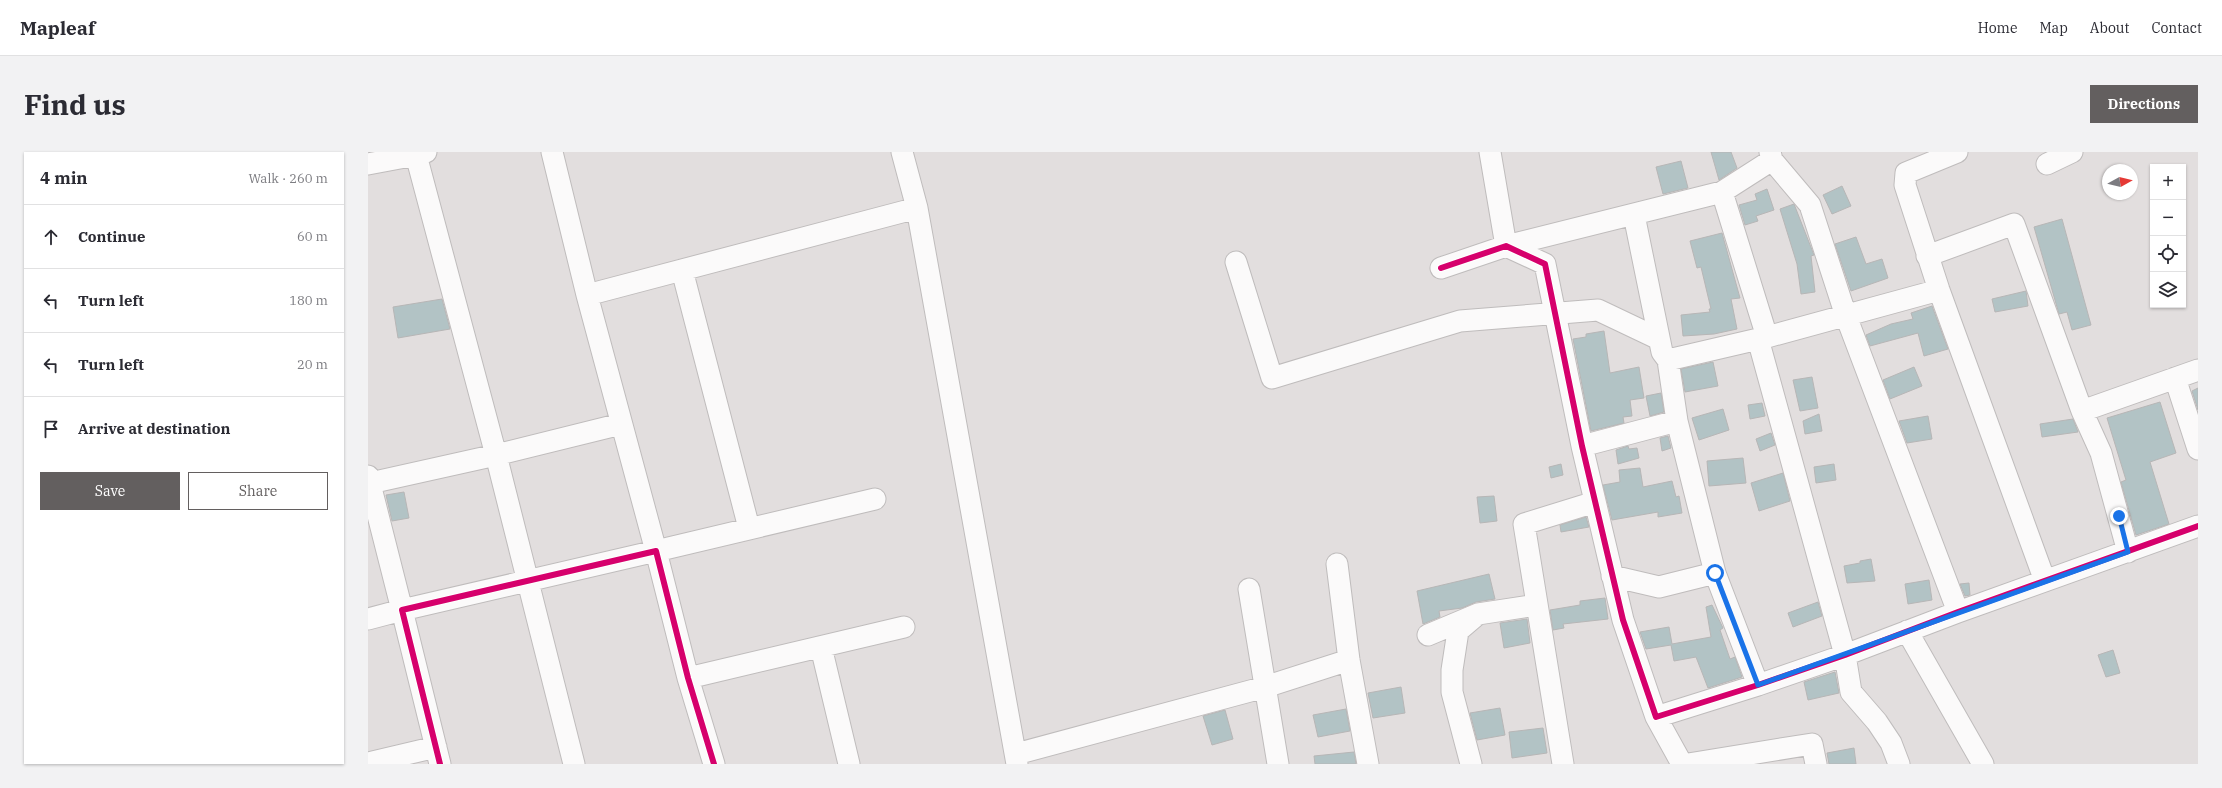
<!DOCTYPE html>
<html lang="en">
<head>
<meta charset="utf-8">
<style>
	:root { --surface:#fff; --page:#f2f2f3; --text:#2b2b33; --muted:#7c7c81; --line:#e1e1e2; --accent:#635f5f }
	body { margin:0; font-family:"IBM Plex Serif",serif; background:var(--page); color:var(--text) }
	.controls { position:absolute; right:12px; top:12px; display:grid; overflow:hidden; border-radius:0px; box-shadow:0 1px 3px #0004 }
	.controls button { width:36px; height:36px; display:grid; place-items:center; padding:0; border:0; border-bottom:1px solid var(--line); background:var(--surface); color:var(--text); font:20px sans-serif }
	.compass { position:absolute; left:1734px; top:12px; width:36px; height:36px; border-radius:50%; background:var(--surface); box-shadow:0 1px 3px #0004; rotate:82deg }
	.stop { position:absolute; width:12px; height:12px; margin:-9px; border:3px solid #1a73e8; border-radius:50%; background:#fff }
	.stop.end { background:#1a73e8; border-color:#fff; box-shadow:0 1px 4px #0008 }
	.list { margin:0; padding:0; list-style:none }
	h2 { display:flex; justify-content:space-between; align-items:center; height:52px; margin:0; padding:0 16px; font-size:17px }
	h2 small { font-size:13px; font-weight:400; color:var(--muted) }
	.list li { display:grid; grid-template-columns:26px 1fr auto; gap:12px; align-items:center; box-sizing:border-box; height:64px; padding:0 16px; border-top:1px solid var(--line) }
	.list b { display:block; font-size:15px; white-space:nowrap }
	.list em { font-size:13px; font-style:normal; color:var(--muted) }
	.actions { display:flex; gap:8px; padding:12px 16px }
	.actions a { flex:1; padding:9px 0; border:1px solid var(--accent); border-radius:0px; text-align:center; font-size:14px; color:var(--accent) }
	.actions .main { background:var(--accent); color:#fff }
	.icon { flex:none; width:22px; height:22px; fill:none; stroke:currentColor; stroke-width:2; stroke-linecap:round; stroke-linejoin:round }
	.map { position:relative; flex:none; width:1830px; height:612px; overflow:hidden; border-radius:0px }
	header { display:flex; align-items:center; gap:24px; box-sizing:border-box; height:56px; padding:0 20px; background:var(--surface); border-bottom:1px solid var(--line) }
	header strong { font-size:19px }
	nav { display:flex; gap:22px; margin-inline-start:auto; font-size:14px }
	.intro { display:flex; align-items:center; justify-content:space-between; box-sizing:border-box; height:96px; padding:0 24px }
	h1 { margin:0; font-size:28px }
	.button { padding:10px 18px; border-radius:0px; background:var(--accent); color:#fff; font-size:14px; font-weight:700 }
	main { display:flex; gap:24px; padding:0 24px }
	aside { flex:1; background:var(--surface); border-radius:0px; box-shadow:0 1px 3px #0004 }
	.map>svg:first-child { display:block }
	.building { fill:#b2c3c5; stroke:#b7b6b6 }
	.lines { fill:none; stroke-linecap:round; stroke-linejoin:round }
	.minor-casing { stroke:#bfbcbc; stroke-width:23 }
	.minor { stroke:#fbfafa; stroke-width:21 }
	.cycleway-casing { stroke:#fff; stroke-width:8 }
	.cycleway { stroke:#d6006c; stroke-width:6 }
	.route { stroke:#1a73e8; stroke-width:5 }
</style>
</head>
<body>
<header>
<strong>Mapleaf</strong>
<nav><a>Home</a><a>Map</a><a>About</a><a>Contact</a></nav>
</header>
<div class="intro"><h1>Find us</h1><a class="button">Directions</a></div>
<main>
<aside>
<h2>4 min<small>Walk · 260 m</small></h2>
<ul class="list">
<li><svg class="icon" aria-label="ahead" viewBox="0 0 24 24"><path d="M12 20V5M6 11l6-6 6 6"/></svg><div><b>Continue</b></div><em>60 m</em></li>
<li><svg class="icon" aria-label="left" viewBox="0 0 24 24"><path d="M17 20v-9H6M10 6l-5 5 5 5"/></svg><div><b>Turn left</b></div><em>180 m</em></li>
<li><svg class="icon" aria-label="left" viewBox="0 0 24 24"><path d="M17 20v-9H6M10 6l-5 5 5 5"/></svg><div><b>Turn left</b></div><em>20 m</em></li>
<li><svg class="icon" aria-label="arrive" viewBox="0 0 24 24"><path d="M6 21V4h12l-3 4 3 4H6"/></svg><div><b>Arrive at destination</b></div></li>
</ul>
<div class="actions"><a class="main">Save</a><a>Share</a></div>
</aside>
<div class="map">
<svg width="1830" height="612" viewBox="0 0 1830 612">
	<rect width="100%" height="100%" fill="#e2dede"/>
	<!-- building -->
	<path class="building" d="M1343 0H1363L1369 16 1351 28Z
		M1313 9 1320 36 1295 42 1288 15Z
		M1474 34 1483 54 1464 62 1455 43Z
		M1399 37 1406 58 1388 64 1390 69 1377 73 1371 53 1389 48 1387 42Z
		M1426 52 1446 103 1443 104 1447 140 1433 142 1429 112 1412 57Z
		M1694 67 1723 173 1704 178 1699 160 1691 162 1666 75Z
		M1354 81 1372 146 1363 147 1369 177 1346 182 1315 184 1313 163 1342 160 1341 157H1343L1333 115 1329 116 1322 89Z
		M1488 85 1498 112 1514 107 1520 126 1483 139 1467 92Z
		M1658 139 1660 154 1627 160 1624 147Z
		M74 147 82 177 30 186 25 155Z
		M1564 154 1580 197 1556 204 1550 181 1502 194 1498 183 1523 172 1545 167 1543 161Z
		M1236 179 1242 221 1271 215 1276 246 1262 248 1264 264 1255 265 1256 271 1223 279 1205 187 1218 185V182Z
		M1345 210 1350 234 1317 240 1313 217Z
		M1546 215 1554 234 1522 247 1515 228Z
		M1444 225 1450 256 1432 259 1425 228Z
		M1830 236V258L1824 239Z
		M1293 241 1296 260 1282 264 1278 244Z
		M1792 250 1808 301 1782 310 1801 372 1768 383 1753 330 1758 328 1739 266Z
		M1394 251 1397 264 1382 267 1380 253Z
		M1355 257 1361 278 1331 288 1324 266Z
		M1451 262 1454 279 1437 282 1435 269Z
		M1560 264 1564 287 1539 291 1531 269Z
		M1705 267 1710 280 1674 285 1672 272Z
		M1403 281 1407 293 1392 299 1388 287Z
		M1300 284 1303 296 1294 299 1292 286Z
		M1260 294 1261 297 1269 296 1271 306 1250 312 1248 298Z
		M1375 306 1378 331 1341 334 1339 309Z
		M1193 312 1195 323 1183 326 1181 315Z
		M1466 312 1468 328 1448 331 1446 315Z
		M1272 316 1275 335 1304 329 1308 345 1311 344 1314 361 1290 365V360L1244 368 1235 333 1252 330 1251 318Z
		M1415 321 1422 349 1391 359 1383 331Z
		M36 340 41 366 24 369 18 343Z
		M1126 344 1129 369 1112 371 1109 345Z
		M1218 365 1221 375 1193 380 1192 373Z
		M1503 407 1507 429 1479 431 1476 414 1492 411V409Z
		M1121 422 1127 447 1108 450 1094 456 1071 459 1072 465 1055 472 1049 439Z
		M1561 428 1564 448 1540 452 1537 432Z
		M1601 431 1602 443 1597 444 1592 432Z
		M1237 446 1240 467 1195 472 1196 476 1185 478 1182 458 1212 453V449Z
		M1450 450 1454 464 1425 475 1420 461Z
		M1344 453 1355 476 1352 478 1362 507 1367 505 1374 525 1340 536 1328 505 1306 509 1303 493 1278 497 1272 480 1301 475 1304 492 1343 485 1338 455Z
		M1159 467 1162 491 1136 496 1132 471Z
		M1745 498 1752 521 1738 525 1730 503Z
		M1467 520 1471 541 1440 548 1436 530Z
		M1033 535 1037 561 1005 566 1000 541Z
		M1132 556 1137 583 1109 588 1102 561Z
		M978 557 982 579 950 585 945 563Z
		M857 558 865 587 844 593 835 564Z
		M1175 576 1179 601 1144 606 1141 580Z
		M1486 596 1488 612H1461L1459 601Z
		M986 600 988 612H947L946 604Z"/>
	<g class="lines">
		<defs>
			<path id="minor" d="M58 0 48 3 128 303 253 272
				M184 0 219 143 288 399 507 347
				M534 0 549 56 649 612
				M1122 0 1138 94 1354 40
				M1589 0 1538 21 1537 33 1571 138 1677 429
				M1404 8 1442 53 1478 164 1590 460
				M0 12 48 3
				M1679 12 1704 0
				M1266 63 1294 200 1300 208 1309 269 1347 421 1390 533
				M1559 104 1646 72 1714 259 1830 218
				M868 110 904 226 1092 169 1230 158 1291 187
				M1073 116 1138 94 1177 112 1214 294 1255 468 1288 565 1390 533 1477 503 1590 460 1830 374
				M314 118 381 376
				M219 143 549 56
				M1399 185 1354 40 1404 8 1402 0
				M1390 187 1477 503 1483 540 1509 570 1523 591 1531 612
				M1300 208 1399 185 1571 138
				M1807 226 1830 297
				M1714 259 1733 301 1760 400
				M1214 294 1309 269
				M0 324 34 458 0 467
				M2 331 128 303 206 612
				M969 412 981 508 1000 612
				M1244 424 1291 435 1347 421
				M881 437 910 612
				M1539 479 1615 612
				M1060 483 1110 462 1169 453
				M453 495 481 612
				M320 526 536 475
				M1288 565 1314 612
				M648 602 897 535 981 508
				M0 611 68 595
				M72 612 34 458 288 399 320 526 346 612
				M1103 612 1084 540V518L1090 479 1110 462
				M1195 612 1156 372 1227 350
				M1320 612 1444 592 1448 612"/>
		</defs>
		<!-- minor casing -->
		<use href="#minor" class="minor-casing"/>
		<!-- minor -->
		<use href="#minor" class="minor"/>
		<defs>
			<path id="cycleway" d="M1073 116 1138 94 1177 112 1214 294 1255 468 1288 565 1390 533 1477 503 1590 460 1830 374
				M72 612 34 458 288 399 320 526 346 612"/>
		</defs>
		<!-- cycleway casing -->
		<use href="#cycleway" class="cycleway-casing"/>
		<!-- cycleway -->
		<use href="#cycleway" class="cycleway"/>
	</g>
	<g class="lines">
		<!-- route -->
		<path class="route" d="M1347 421 1390 533 1760 400 1751 364"/>
	</g>
</svg>
<div class="controls">
<button>+</button>
<button>−</button>
<button><svg class="icon" aria-label="locate" viewBox="0 0 24 24"><circle cx="12" cy="12" r="6"/><path d="M12 2v4M12 18v4M2 12h4M18 12h4"/></svg></button>
<button><svg class="icon" aria-label="layers" viewBox="0 0 24 24"><path d="M12 4l9 5-9 5-9-5zM3 14l9 5 9-5"/></svg></button>
</div>
<svg class="compass" viewBox="-18 -18 36 36"><path d="M0-13l5 13h-10z" fill="#e53935"/><path d="M0 13l5-13h-10z" fill="#7c7c81"/></svg>
<div class="stop" style="left:1347px;top:421px"></div>
<div class="stop end" style="left:1751px;top:364px"></div>
</div>
</main>
</body>
</html>
